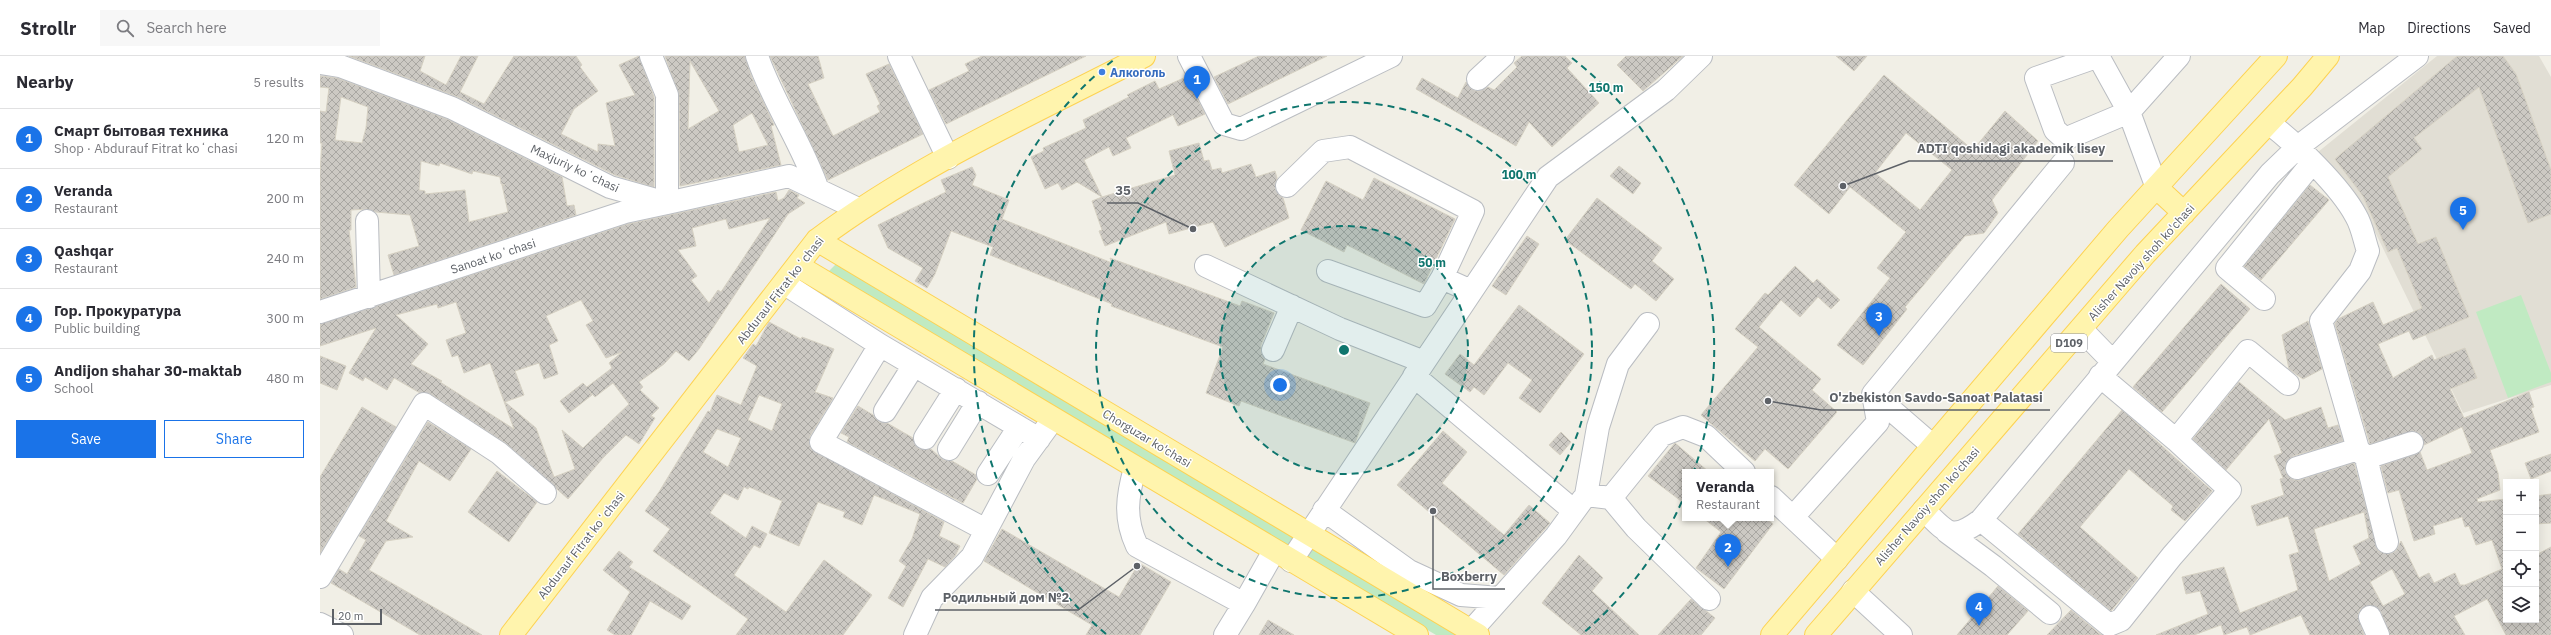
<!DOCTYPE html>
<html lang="en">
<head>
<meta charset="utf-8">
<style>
	:root { --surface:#fff; --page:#f7f7f7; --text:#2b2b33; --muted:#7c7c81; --line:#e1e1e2; --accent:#1a73e8 }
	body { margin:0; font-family:"IBM Plex Sans",sans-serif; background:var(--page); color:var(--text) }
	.controls { position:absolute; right:12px; bottom:12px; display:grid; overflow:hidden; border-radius:0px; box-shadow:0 4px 16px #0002 }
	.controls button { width:36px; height:36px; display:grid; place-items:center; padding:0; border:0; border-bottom:1px solid var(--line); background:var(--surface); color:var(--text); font:20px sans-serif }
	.scale { position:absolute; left:12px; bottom:10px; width:50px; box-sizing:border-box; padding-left:4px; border:2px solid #5d6167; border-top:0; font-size:11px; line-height:14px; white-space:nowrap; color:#5d6167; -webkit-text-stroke:3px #fff; paint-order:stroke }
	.you { position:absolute; left:960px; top:329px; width:14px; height:14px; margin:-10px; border:3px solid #fff; border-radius:50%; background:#1a73e8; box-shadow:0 0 0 6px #1a73e833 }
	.badge { display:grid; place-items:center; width:26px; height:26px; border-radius:50%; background:var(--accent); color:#fff; font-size:13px; font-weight:700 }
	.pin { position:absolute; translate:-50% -33px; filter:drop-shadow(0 1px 2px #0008) }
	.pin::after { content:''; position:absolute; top:21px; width:14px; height:12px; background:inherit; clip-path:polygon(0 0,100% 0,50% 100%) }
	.popup { position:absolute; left:1362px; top:413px; width:92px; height:52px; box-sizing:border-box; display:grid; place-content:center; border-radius:0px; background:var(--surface); filter:drop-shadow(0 1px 3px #0005); font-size:13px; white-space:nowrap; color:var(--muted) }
	.popup b { font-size:15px; color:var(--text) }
	.popup::after { content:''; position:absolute; left:50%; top:100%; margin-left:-8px; border:8px solid transparent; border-top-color:var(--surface) }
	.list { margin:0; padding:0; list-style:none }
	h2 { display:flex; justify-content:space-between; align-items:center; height:52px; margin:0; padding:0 16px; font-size:17px }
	h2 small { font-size:13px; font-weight:400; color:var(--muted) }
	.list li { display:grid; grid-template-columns:26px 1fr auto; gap:12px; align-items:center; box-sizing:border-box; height:60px; padding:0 16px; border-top:1px solid var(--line) }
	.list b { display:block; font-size:15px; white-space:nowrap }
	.list p { margin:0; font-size:13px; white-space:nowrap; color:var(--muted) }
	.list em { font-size:13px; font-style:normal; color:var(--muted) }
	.actions { display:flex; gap:8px; padding:12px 16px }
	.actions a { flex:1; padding:9px 0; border:1px solid var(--accent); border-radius:0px; text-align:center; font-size:14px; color:var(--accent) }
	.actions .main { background:var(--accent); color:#fff }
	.icon { flex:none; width:22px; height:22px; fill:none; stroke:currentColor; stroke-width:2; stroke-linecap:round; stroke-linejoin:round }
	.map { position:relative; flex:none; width:2231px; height:579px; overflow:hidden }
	header { display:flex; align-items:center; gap:24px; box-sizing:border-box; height:56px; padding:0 20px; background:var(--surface); border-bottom:1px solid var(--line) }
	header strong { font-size:19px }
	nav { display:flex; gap:22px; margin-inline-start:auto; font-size:14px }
	.search { width:280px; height:36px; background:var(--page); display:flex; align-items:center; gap:10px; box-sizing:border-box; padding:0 14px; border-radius:0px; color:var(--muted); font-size:15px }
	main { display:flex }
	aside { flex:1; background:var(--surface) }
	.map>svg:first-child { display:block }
	.education { fill:#e1ded4 }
	.grass { fill:#c0eac2 }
	.building { fill:url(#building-cross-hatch); stroke:#d6d1c3; fill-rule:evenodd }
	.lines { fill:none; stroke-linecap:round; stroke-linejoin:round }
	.minor-casing { stroke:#babdc2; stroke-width:24 }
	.major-casing { stroke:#fdd252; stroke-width:24 }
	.minor { stroke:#fff; stroke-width:22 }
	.major { stroke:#fff4ad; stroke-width:22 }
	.ring { fill:none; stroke:#0f766e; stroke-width:2; stroke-dasharray:7 5 }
	.shop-dot { fill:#3f7fe0; stroke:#fff; stroke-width:1.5 }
	.labels { text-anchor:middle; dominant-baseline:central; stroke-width:3; stroke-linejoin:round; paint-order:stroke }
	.shield { fill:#fff; stroke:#8e9095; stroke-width:1 }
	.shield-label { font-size:11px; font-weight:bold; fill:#5d6167 }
	.shop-label { font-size:12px; font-weight:bold; fill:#366cbe; stroke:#fff; text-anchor:start }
	.street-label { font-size:12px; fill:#5d6167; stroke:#fff }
	.centre { fill:#0f766e; stroke:#fff; stroke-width:2 }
	.ring-label { font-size:12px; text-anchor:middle; font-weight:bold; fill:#0f766e; stroke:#fff; stroke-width:3; stroke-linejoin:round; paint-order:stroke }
	.leader { fill:none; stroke:#5d6167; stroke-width:1.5 }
	.callout-dot { fill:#5d6167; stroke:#fff; stroke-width:1.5 }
	.callout-label { font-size:13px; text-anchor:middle; font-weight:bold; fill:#5d6167; stroke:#fff; stroke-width:3; stroke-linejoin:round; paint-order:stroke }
</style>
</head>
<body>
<header>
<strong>Strollr</strong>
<div class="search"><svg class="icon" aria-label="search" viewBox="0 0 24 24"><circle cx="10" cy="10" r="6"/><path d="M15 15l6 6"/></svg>Search here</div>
<nav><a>Map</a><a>Directions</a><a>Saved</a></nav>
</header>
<main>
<aside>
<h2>Nearby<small>5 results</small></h2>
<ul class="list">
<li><span class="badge">1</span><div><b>Смарт бытовая техника</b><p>Shop · Abdurauf Fitrat koʻchasi</p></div><em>120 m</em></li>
<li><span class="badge">2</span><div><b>Veranda</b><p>Restaurant</p></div><em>200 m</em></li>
<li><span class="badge">3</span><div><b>Qashqar</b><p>Restaurant</p></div><em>240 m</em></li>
<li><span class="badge">4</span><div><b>Гор. Прокуратура</b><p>Public building</p></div><em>300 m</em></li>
<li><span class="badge">5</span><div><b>Andijon shahar 30-maktab</b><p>School</p></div><em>480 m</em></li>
</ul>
<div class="actions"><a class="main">Save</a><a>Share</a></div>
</aside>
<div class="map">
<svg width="2231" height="579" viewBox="0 0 2231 579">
	<defs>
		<pattern id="building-cross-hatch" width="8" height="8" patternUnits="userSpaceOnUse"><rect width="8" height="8" fill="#ccc9c3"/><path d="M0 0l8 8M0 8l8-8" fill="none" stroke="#a9a7a2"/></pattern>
	</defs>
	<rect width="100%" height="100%" fill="#f1efe6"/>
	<!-- education -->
	<path class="education" d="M2117 0H2219L2231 21V329L2143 357 2042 149 1998 96Z"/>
	<!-- grass -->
	<path class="grass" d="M519 205 1145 579H1116L507 217Z
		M2201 239 2231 317V326L2188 342 2156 256Z"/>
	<!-- building -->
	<path class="building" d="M29 0H105L100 15 126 29 141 0H158L140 36 164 48 194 0H256L262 9 260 11 278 35 254 53 241 78 278 96V88L295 90 286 47 315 39 299 9 319 0 334 41V131L295 119 138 41Z
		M345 0H425L432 22 454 69 451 70 461 109 360 130 359 39ZM370 5 399 55 368 73ZM432 57 448 89 419 96 413 69Z
		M450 0H498L504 22 488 28 513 80 560 56 557 50 560 48 546 18 569 8 603 78 508 124Z
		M662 0H766L626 68 609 34 649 15 645 8Z
		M939 0H1007L908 48 894 21Z
		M1202 0H1245L1252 7 1247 12 1279 47 1232 91 1209 66 1196 90 1096 33 1102 22 1138 42 1146 26 1155 35H1161L1168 31 1174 34 1197 11 1194 7Z
		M1306 0H1363L1323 35 1297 9Z
		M1516 0H1547L1534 15Z
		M2140 0H2183L2196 18 2231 114V158L2208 167 2159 31 2094 82 2102 93 2068 121 2098 188 2116 181 2149 261 2093 284 2089 275 2058 288 2073 322 2112 299 2114 304 2145 292 2157 322 2130 333 2144 362 2209 336 2214 351 2211 352 2219 376 2170 394 2178 417 2180 434 2157 443 2158 446 2186 443V564H2216V499L2231 491V579H2186L2167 543 2134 560 2145 579H2070L2061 556 2051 549 2040 553 2038 559 2044 579H1990L1981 559 1930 579 1927 571 1904 579 1901 569 1874 579H1836L1888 558 1880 535 1866 538 1862 521 1904 511 1920 557 1978 534 1969 499 1979 496 1968 460 1937 470 1931 450 1964 439 1960 423 1963 422 1954 400 1962 397 1949 363 1906 414 1873 383 1919 326 1965 364 2001 351 2008 372 2018 369 2023 385 1973 400 1965 409V416L1974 424H1980L2034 407 2058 495 2070 498 2076 495 2081 485 2099 522 2109 517 2114 527 2135 517 2140 529H2145L2182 513 2172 484 2156 489 2149 470 2145 471 2142 461 2113 470 2115 478 2094 485 2079 434 2068 437 2061 410 2100 396 2107 414 2152 397 2142 371 2104 389 2101 378 2094 375 2050 388 2015 268 2018 263 2053 246 2063 269 2102 252 2077 192 2068 196 2043 140 2015 103 2136 1ZM2044 456 2049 482 2033 490 2041 508 2009 525 1994 473ZM2072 513 2085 538 2063 550 2050 526Z
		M1564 19 1653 94 1685 55 1718 85 1672 144 1678 157 1664 177 1645 180 1585 251 1587 253 1543 309 1517 289 1570 222 1557 212 1586 176 1530 131 1509 158 1474 129ZM1586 77 1632 114 1600 154 1555 117Z
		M0 20 17 22 127 63 242 121 247 150 254 149 256 159 74 219 68 199 99 190 90 159 56 156 47 153 31 154V174H29L36 231 0 243V117L2 87H0V55L6 56 9 32 0 31ZM21 41 48 51 46 72 42 87 15 84ZM101 105 119 110 120 107 152 118 153 115 180 121 181 128 185 129H182L188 156 149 166 145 134 105 138V135L99 134Z
		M866 21 885 58 858 70 853 59 806 82 811 92 793 100 789 91 764 104 782 141 855 119 849 95 879 87 884 105 889 104 892 114 901 112 902 117 931 108 936 121 955 115 957 122 955 133 963 142 969 162 905 191 893 166 849 178 846 166 785 190 779 175 782 174 772 145 782 141 757 126 742 134 738 127 725 133 711 101 724 95 723 92 766 72 763 64 809 41 807 39 835 25 839 33Z
		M1299 110 1321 127 1313 138 1290 120Z
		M652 111 656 119 652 129 689 144 682 163 792 207 790 202 920 250 922 245 954 257 941 289V296L945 303 943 308 1050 347 1035 387 921 345 919 350 886 337 903 291 791 250 792 248 670 199 673 191 631 175 615 218 607 232 595 225 603 212 568 192 558 169 626 136 621 124Z
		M1054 122 1135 163 1104 228 1027 189 1024 196 981 174 1006 125 1043 144Z
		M1990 129 2009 144 1941 224 1924 210Z
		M469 134 479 139 477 142 485 147 468 158 379 293 369 305 356 295 344 308 319 326 323 331 320 334 339 352 331 360 335 362 319 388 306 379 283 402 248 443 187 388 111 338 100 337 74 322 67 334 45 321 43 325 29 317 56 272 0 290V268L308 168 456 136 458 145 464 142ZM450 162 401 236 398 234 389 247 371 224 377 220 358 194 376 190 372 172 406 163 409 173ZM261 244 273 265 266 269 286 302 302 296 289 307 292 312 267 331 263 327 240 345 249 357 272 339 269 335 275 341 293 327 309 348 263 392 242 374 255 413 234 421 216 372 185 346 204 339 195 315 219 307 224 323 238 318 229 289 238 285 226 260ZM136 246 146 277 126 284 132 301 138 299 144 317 170 307 194 373 120 326 122 325 91 308 108 288 76 259 117 248 118 252Z
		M1277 142 1342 192 1332 205 1354 223 1336 245 1315 228 1311 233 1245 184Z
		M1207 180 1219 188 1186 239 1172 230Z
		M1475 210 1493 227 1497 223 1520 244 1511 253 1498 241 1480 261 1461 244 1439 271 1501 323 1492 334 1517 356 1468 413 1445 393 1435 405 1381 359 1438 291 1415 273 1445 237 1448 239Z
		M1901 228 1930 253 1842 356 1813 331Z
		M1199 249 1264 298 1220 357 1199 342 1212 324 1188 307 1164 339 1154 331 1150 336 1125 318 1140 298 1154 309Z
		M1988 265 2002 313 1983 323 1969 313 1962 279Z
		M449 266 481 283 482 281 514 293 495 336 513 342 490 380 489 386 491 393 624 466 619 480 640 490 635 500 625 511 608 503 583 551 568 542 586 510 579 505 592 483 600 458 554 439 542 469 523 461 525 456 498 446 479 490 449 477 462 445 429 431 428 433 424 431 418 444 404 437 390 457 426 482 432 470 447 478 440 492 434 489 414 519 466 556 504 504 552 539 523 579H416L428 563 333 495 350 473 325 455 339 436 388 355 390 356 397 339 421 349 437 310 423 302 433 288 436 290ZM439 339 462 348 452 375 428 364ZM397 373 421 382 408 411 383 396Z
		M0 300 26 310 17 334 0 327Z
		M538 350 553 359 559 366 567 367 593 382 599 393H611L623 404 632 405 656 419 657 423 643 447 527 386 529 381 521 377Z
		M42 351 76 371 0 497V421Z
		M1802 354 1892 435 1865 465 1851 454 1853 450 1809 413 1760 471 1818 522 1791 555 1698 478Z
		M108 366 151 393 130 425 99 405 66 465 93 481 66 485 49 514 162 579H100L11 527 19 513 27 518 46 484 39 480Z
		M1123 375 1147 396 1122 427 1184 479 1209 449 1230 467 1184 519 1077 429Z
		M1241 376 1251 386 1240 399 1229 389Z
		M1355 387 1389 416H1365V448L1328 420Z
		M2231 398V415L2211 423 2205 407Z
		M177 415 217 446 189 486 148 456Z
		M2231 438V467L2216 468V440Z
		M1383 462H1445L1453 468 1404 533 1376 512 1401 476Z
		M682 473 799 541 819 507 851 526 820 579H766L772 569 664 505Z
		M299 495 313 506 309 511 371 550 362 564 330 545 311 579H295L287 574 310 536 283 514Z
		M1259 499 1283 522 1272 535 1319 579H1261L1222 547Z
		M1678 530 1708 555 1687 579H1637Z
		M1371 543 1395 562 1381 579H1338Z
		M1751 554 1781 579H1782H1727Z
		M948 564 974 579H939Z"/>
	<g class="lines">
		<defs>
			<path id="minor" d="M437 0C453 47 482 87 498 134
				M579 0 628 102
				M869 0 904 68 921 73 1071 0
				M1778 0 1809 56 1837 132
				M1779 0 1716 22 1735 74 1745 83 1809 56 1859 0
				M0 7 20 10 132 52 290 131 347 147 469 120 538 153
				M1158 23 1183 0
				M1949 67C1976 88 2020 130 2036 160 2042 170 2044 183 2048 195L2040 215 2001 265 2038 393 1977 412
				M967 130 1003 95 1030 91 1153 155 1122 222
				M47 165 49 241
				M886 210 1020 273 1104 306
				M1008 215 1105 250 1122 222 1151 235
				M465 228 560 289 719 383
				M1944 243 1907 212 1992 107
				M0 256 305 156 347 147V39L331 0
				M1761 273 1792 305
				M560 289 501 386 666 474
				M953 294 972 250
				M1094 320 1254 455
				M1780 320 1856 384 1928 295 1968 328
				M1553 338 1613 390
				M565 355 594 309
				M605 382 636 333
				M629 393 658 346
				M2038 393 2046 402 2067 486
				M2046 402 2092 387
				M815 412C807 441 804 462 817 490L924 548 954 495
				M668 418 699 371
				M1451 441 1517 503
				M1291 442 1266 439 1278 371 1298 308 1328 268
				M1004 454 1089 515 1141 539 1180 542
				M1604 454C1627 477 1631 486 1661 464L1950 118 1979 90 2097 0
				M1473 461 1558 366 1553 338 1743 107
				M1661 464 1789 569 1801 564 1852 500 1910 434 1856 384
				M1627 476 1673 510 1730 557
				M971 505 1228 121 1346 34 1381 0
				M0 521 104 348 179 397 225 437
				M1533 535 1581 579
				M1389 543 1316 472 1291 442 1342 379 1363 371 1386 380 1424 416
				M2050 561 2058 579
				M0 568 22 579
				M1151 575 1236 480 1263 443
				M595 579 612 542 652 501 704 403 728 370
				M905 579 924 548"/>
			<path id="major" d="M1837 132 1864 157
				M497 184 1158 579
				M478 210 1097 579
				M191 579 497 184C597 109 714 57 824 0
				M1452 579 1798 173 1956 0
				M1496 579 1825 198 1982 31 2008 0"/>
		</defs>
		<!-- minor casing -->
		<use href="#minor" class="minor-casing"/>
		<!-- major casing -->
		<use href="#major" class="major-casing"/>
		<!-- minor -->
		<use href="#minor" class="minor"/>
		<!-- major -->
		<use href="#major" class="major"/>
	</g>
	<!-- distance rings -->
	<circle cx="1024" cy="294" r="124" fill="#0f766e" fill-opacity=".12"/>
	<g class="ring">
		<circle cx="1024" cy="294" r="124"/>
		<circle cx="1024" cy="294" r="248"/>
		<path d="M786 578A371 371 0 0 1 796 2M1252 2A371 371 0 0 1 1262 578"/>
	</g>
	<!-- markers -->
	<circle class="shop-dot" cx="782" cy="16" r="4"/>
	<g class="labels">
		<!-- shield labels -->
		<rect class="shield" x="1731" y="278" width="36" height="18" rx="3"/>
		<g class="shield-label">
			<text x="1749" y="287">D109</text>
		</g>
		<!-- shop labels -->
		<g class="shop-label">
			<text x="790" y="16">Алкоголь</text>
		</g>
		<!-- street labels -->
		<g class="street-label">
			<text transform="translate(255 112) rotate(25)">Maxjuriy koʻchasi</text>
			<text transform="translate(173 200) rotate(-18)">Sanoat koʻchasi</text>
			<text transform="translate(1821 206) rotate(-48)">Alisher Navoiy shoh ko'chasi</text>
			<text transform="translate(460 234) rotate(-52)">Abdurauf Fitrat koʻchasi</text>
			<text transform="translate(827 382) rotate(31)">Chorguzar ko'chasi</text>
			<text transform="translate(1607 450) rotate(-49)">Alisher Navoiy shoh ko'chasi</text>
			<text transform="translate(261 489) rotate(-52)">Abdurauf Fitrat koʻchasi</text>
		</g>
	</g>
	<circle cx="1024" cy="294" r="6" class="centre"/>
	<g class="ring-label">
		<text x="1286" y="36">150 m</text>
		<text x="1199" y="123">100 m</text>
		<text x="1112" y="211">50 m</text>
	</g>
	<!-- callouts -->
	<path class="leader" d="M1523 130L1589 105H1793M873 173L818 147H787M1448 345L1501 354H1730M1113 455L1113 533H1185M817 510L758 554H615"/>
	<g class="callout-dot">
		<circle cx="1523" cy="130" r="4"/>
		<circle cx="873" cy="173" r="4"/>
		<circle cx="1448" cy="345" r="4"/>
		<circle cx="1113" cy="455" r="4"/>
		<circle cx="817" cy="510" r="4"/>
	</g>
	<g class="callout-label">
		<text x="1691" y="97">ADTI qoshidagi akademik lisey</text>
		<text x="803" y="139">35</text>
		<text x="1616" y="346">O'zbekiston Savdo-Sanoat Palatasi</text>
		<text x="1149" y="525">Boxberry</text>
		<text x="686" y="546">Родильный дом №2</text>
	</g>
</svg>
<div class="controls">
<button>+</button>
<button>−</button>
<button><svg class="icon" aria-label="locate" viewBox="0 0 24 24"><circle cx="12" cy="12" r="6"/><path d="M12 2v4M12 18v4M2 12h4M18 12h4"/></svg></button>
<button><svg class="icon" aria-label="layers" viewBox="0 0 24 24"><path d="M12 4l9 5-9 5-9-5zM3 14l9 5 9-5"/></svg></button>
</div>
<div class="scale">20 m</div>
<div class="you"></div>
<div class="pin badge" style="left:877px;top:43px">1</div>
<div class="pin badge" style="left:1408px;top:511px">2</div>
<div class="popup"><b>Veranda</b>Restaurant</div>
<div class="pin badge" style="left:1559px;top:280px">3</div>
<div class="pin badge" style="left:1659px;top:570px">4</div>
<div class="pin badge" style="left:2143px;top:174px">5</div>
</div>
</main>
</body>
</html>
